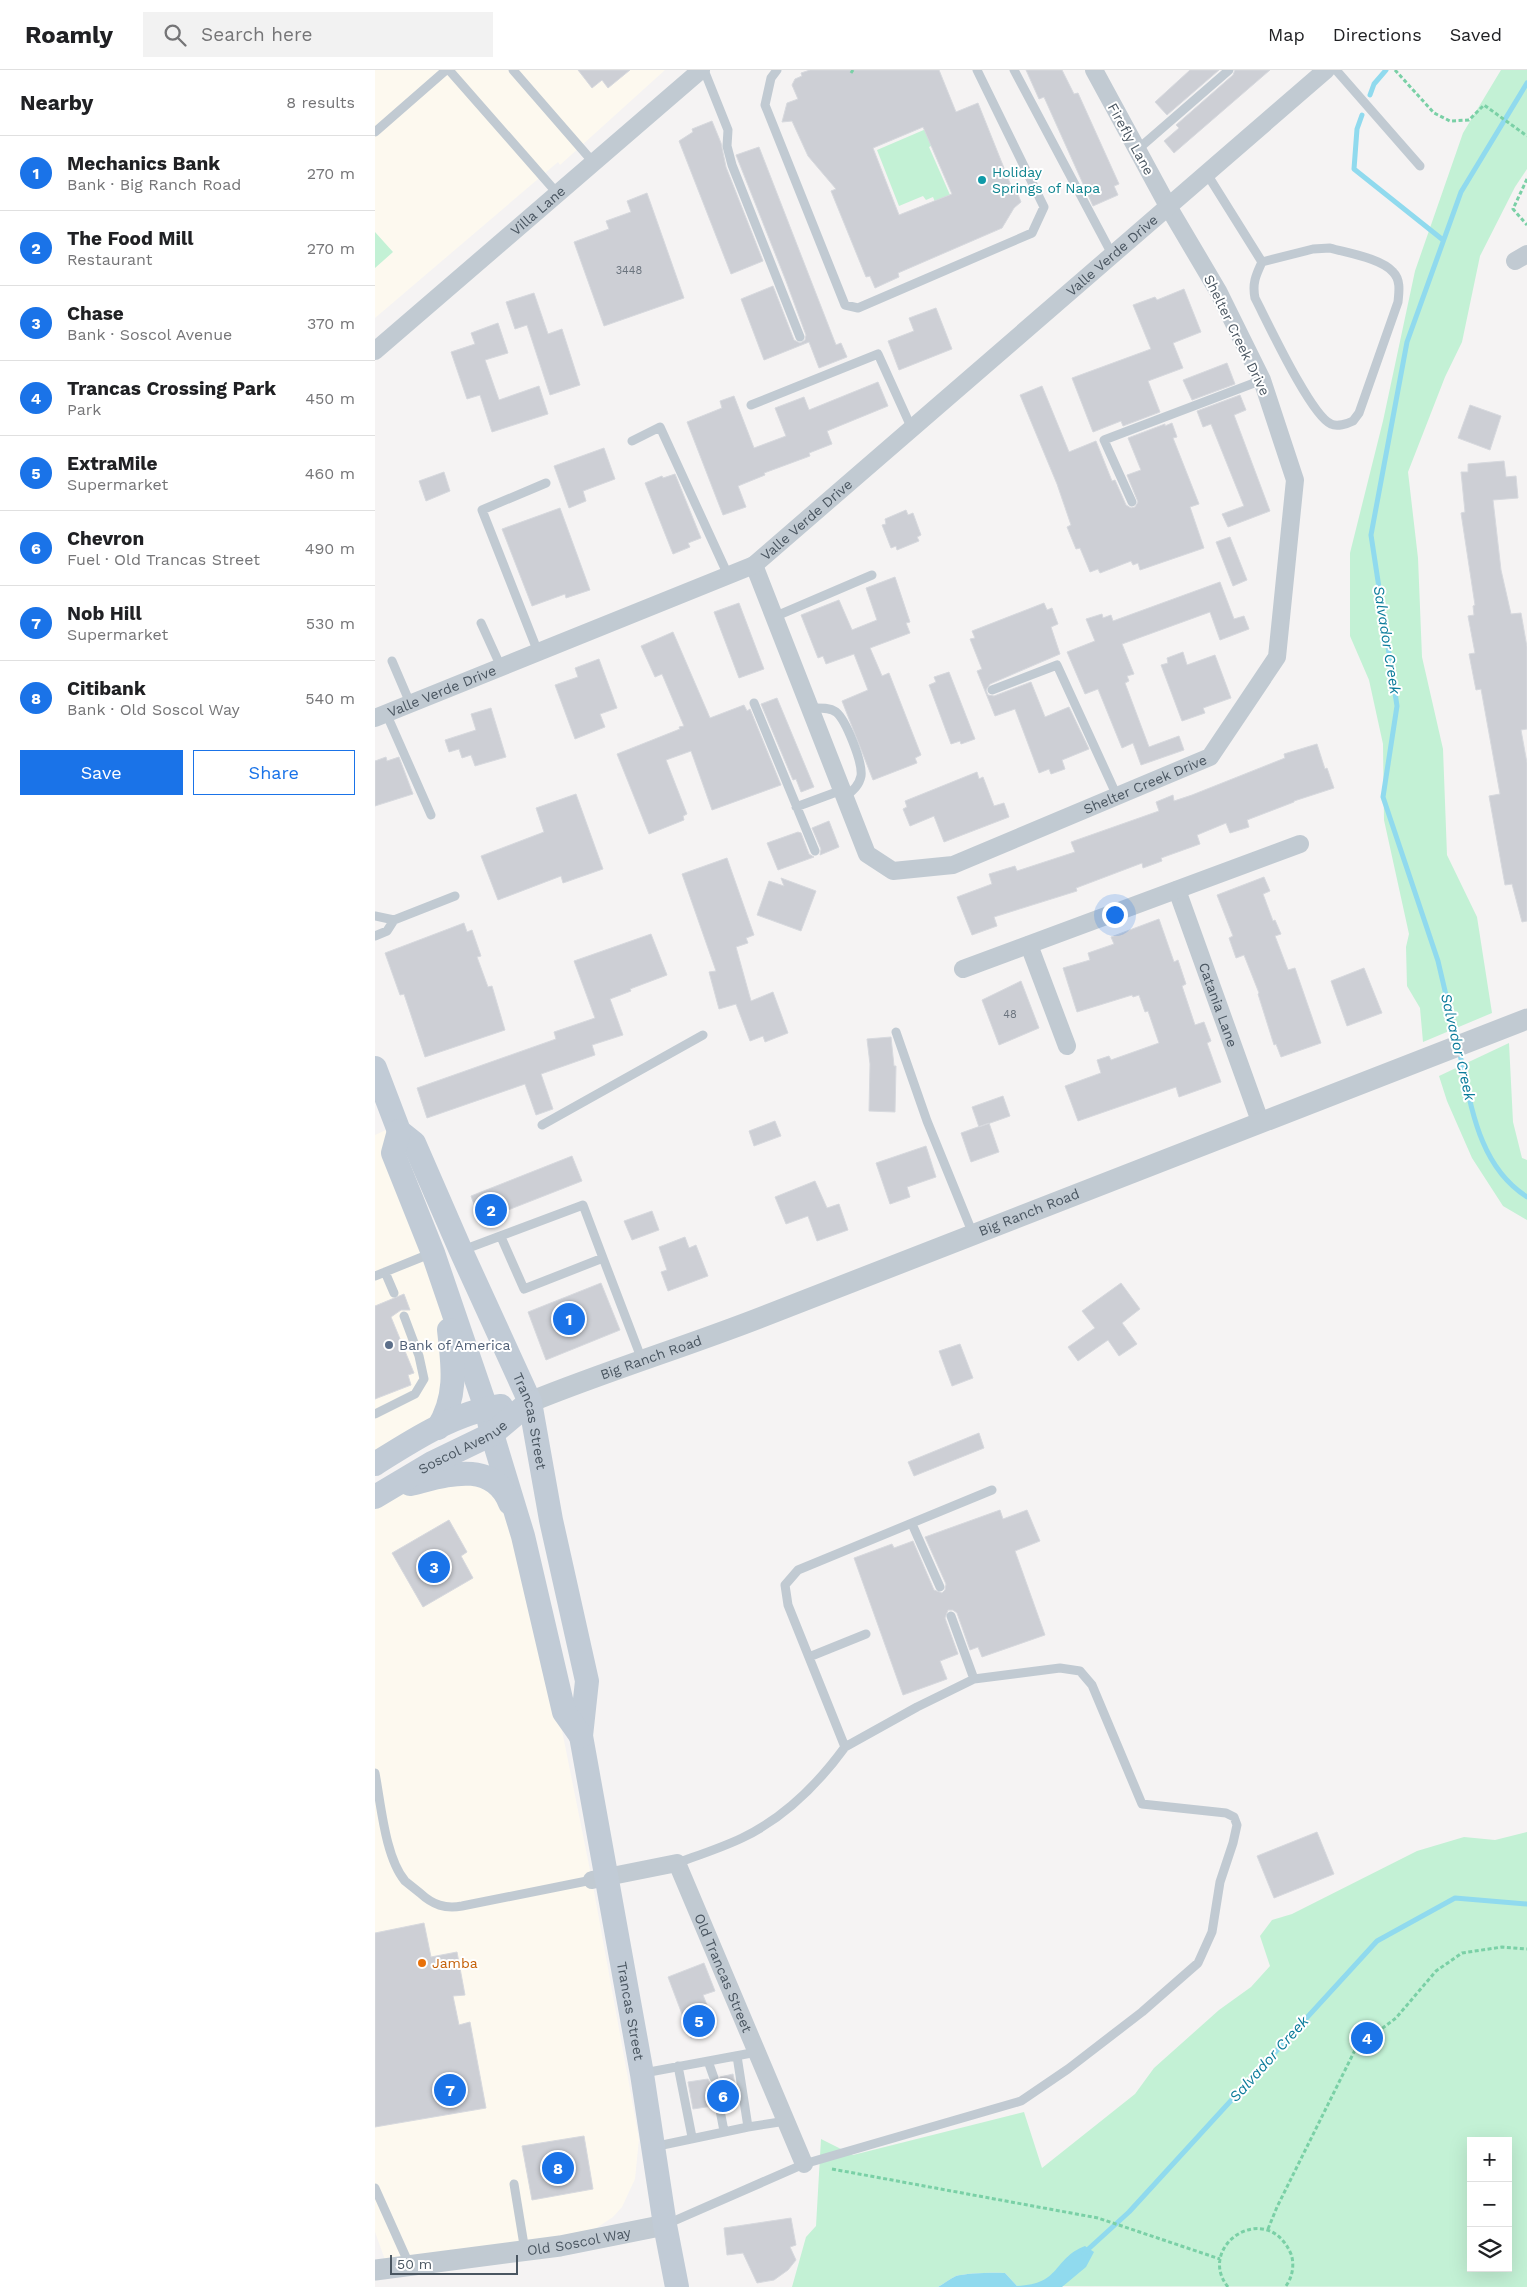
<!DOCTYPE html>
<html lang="en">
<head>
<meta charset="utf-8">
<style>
	:root { --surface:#fff; --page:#f2f2f2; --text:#202124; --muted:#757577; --line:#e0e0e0; --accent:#1a73e8 }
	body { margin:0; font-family:"Work Sans",sans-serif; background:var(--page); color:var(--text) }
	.controls { position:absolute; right:15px; bottom:15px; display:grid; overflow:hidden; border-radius:0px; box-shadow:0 5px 20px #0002 }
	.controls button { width:45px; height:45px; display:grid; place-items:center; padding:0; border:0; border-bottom:1px solid var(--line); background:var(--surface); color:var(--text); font:25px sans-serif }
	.scale { position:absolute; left:15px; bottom:12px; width:128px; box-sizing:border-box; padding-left:5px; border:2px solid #4a5661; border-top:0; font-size:14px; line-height:18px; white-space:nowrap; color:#4a5661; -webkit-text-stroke:4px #fff; paint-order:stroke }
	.you { position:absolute; left:739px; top:844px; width:18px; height:18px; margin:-12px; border:4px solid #fff; border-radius:50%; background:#1a73e8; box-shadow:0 0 0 8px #1a73e833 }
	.badge { display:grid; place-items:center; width:32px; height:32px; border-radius:50%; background:var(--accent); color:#fff; font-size:16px; font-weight:700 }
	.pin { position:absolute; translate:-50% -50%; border:2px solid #fff; box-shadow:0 1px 5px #0006 }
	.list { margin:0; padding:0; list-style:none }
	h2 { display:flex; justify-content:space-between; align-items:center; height:65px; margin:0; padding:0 20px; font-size:21px }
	h2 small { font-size:16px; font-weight:400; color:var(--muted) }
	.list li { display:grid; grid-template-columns:32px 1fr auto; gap:15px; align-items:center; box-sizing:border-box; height:75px; padding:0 20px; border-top:1px solid var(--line) }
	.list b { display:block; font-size:19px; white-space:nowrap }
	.list p { margin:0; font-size:16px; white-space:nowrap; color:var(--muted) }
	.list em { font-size:16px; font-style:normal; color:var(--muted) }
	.actions { display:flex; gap:10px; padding:15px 20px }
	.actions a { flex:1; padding:11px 0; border:1px solid var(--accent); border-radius:0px; text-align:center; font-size:18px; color:var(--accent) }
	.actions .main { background:var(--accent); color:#fff }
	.icon { flex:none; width:28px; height:28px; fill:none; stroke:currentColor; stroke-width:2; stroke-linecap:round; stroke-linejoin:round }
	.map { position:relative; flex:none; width:1152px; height:2217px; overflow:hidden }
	header { display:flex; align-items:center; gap:30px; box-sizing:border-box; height:70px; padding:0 25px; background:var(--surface); border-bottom:1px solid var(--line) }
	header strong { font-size:24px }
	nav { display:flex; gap:28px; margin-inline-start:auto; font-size:18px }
	.search { width:350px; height:45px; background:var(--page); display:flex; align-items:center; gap:12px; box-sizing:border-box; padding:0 18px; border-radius:0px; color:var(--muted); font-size:19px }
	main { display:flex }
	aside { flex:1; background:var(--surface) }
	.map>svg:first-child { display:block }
	.commercial { fill:#fdf9ef }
	.green { fill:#c3f1d5; fill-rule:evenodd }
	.water { fill:#90daee }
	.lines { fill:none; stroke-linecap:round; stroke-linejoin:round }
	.stream { stroke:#90daee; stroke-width:5 }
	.building { fill:#cdcfd5; stroke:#d7d9de; fill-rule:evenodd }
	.path { stroke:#7ad0a6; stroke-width:3; stroke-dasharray:4 2.5; stroke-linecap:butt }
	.service { stroke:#c1cad2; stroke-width:9 }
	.minor { stroke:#c1cad2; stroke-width:18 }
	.tertiary { stroke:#c1cad2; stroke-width:21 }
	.secondary { stroke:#c1cbd6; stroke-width:24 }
	.culture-dot { fill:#0f9aa8; stroke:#fff; stroke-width:2 }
	.service-dot { fill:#5c6f8a; stroke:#fff; stroke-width:2 }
	.food-dot { fill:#e8710a; stroke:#fff; stroke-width:2 }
	.labels { text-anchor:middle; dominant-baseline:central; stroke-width:4; stroke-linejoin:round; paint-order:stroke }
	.number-label { font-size:11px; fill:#6b747e }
	.street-label { font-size:14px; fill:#4a5661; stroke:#fff }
	.culture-label { font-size:14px; fill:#0d838f; stroke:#fff; text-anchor:start }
	.service-label { font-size:14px; fill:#4e5e75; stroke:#fff; text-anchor:start }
	.food-label { font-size:14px; fill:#c56008; stroke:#fff; text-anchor:start }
	.water-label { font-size:15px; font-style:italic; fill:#0c7c9b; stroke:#fff }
</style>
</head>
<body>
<header>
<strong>Roamly</strong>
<div class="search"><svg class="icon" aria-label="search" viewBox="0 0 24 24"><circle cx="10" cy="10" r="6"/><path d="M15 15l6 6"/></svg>Search here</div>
<nav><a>Map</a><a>Directions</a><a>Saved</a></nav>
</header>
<main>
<aside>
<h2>Nearby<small>8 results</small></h2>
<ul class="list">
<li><span class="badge">1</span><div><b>Mechanics Bank</b><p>Bank · Big Ranch Road</p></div><em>270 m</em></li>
<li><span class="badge">2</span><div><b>The Food Mill</b><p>Restaurant</p></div><em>270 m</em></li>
<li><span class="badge">3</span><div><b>Chase</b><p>Bank · Soscol Avenue</p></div><em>370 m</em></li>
<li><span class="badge">4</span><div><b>Trancas Crossing Park</b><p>Park</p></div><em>450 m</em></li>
<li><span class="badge">5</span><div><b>ExtraMile</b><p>Supermarket</p></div><em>460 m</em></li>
<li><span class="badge">6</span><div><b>Chevron</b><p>Fuel · Old Trancas Street</p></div><em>490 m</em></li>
<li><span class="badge">7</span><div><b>Nob Hill</b><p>Supermarket</p></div><em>530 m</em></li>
<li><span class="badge">8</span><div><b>Citibank</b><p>Bank · Old Soscol Way</p></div><em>540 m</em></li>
</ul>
<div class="actions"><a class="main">Save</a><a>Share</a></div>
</aside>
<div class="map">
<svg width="1152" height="2217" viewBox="0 0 1152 2217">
	<rect width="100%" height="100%" fill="#f5f3f3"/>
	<!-- commercial -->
	<path class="commercial" d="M0 0H290L185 95 183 92 0 248Z
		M11 1060 71 1234 75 1334 0 1394V1065Z
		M105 1405 148 1466 217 1810 264 2069 260 2109 247 2137 238 2147 223 2157 185 2176 13 2198 0 2162V1427Z"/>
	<!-- green -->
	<path class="green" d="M1126 0H1152V99L1140 117 1105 186 1087 272 1070 307 1033 402 1043 488 1047 587 1068 679 1072 785 1102 847 1117 943 1048 972 1045 938 1032 916 1031 877 1034 864 1009 750 1008 674 994 610 975 566V483L1008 351 1040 201 1088 63Z
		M551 59 558 75 554 77 575 125 560 132 558 127 551 130 548 126 524 136 502 80Z
		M0 162 18 182 0 198Z
		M1134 973 1138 1052 1147 1088 1152 1090V1150L1128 1136 1097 1088 1072 1031 1064 1006Z
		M1152 1762V2217L642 2216 630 2203C620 2202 590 2203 581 2206 575 2209 568 2214 563 2217H417L431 2167 441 2156 446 2069 478 2085 649 2042 667 2098 760 2024 779 1998 844 1940 876 1917 895 1896 885 1866 897 1850 917 1844 1042 1781 1089 1767 1120 1770ZM1096 2071H1133V2198H1096Z"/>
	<!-- water -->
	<path class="water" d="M710 2176 719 2182 711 2197 687 2217H563C568 2214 575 2209 581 2206 590 2203 620 2202 630 2203L642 2216C687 2214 677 2189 710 2176Z"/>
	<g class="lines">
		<!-- stream -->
		<path class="stream" d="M995 25 999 14 1011 0
			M987 45 982 59 979 99 1068 170
			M1082 972 1063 891 1008 727 1022 636 996 465 1032 272 1086 122 1152 13
			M1084 980C1096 1033 1102 1095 1152 1127
			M709 2183 754 2142 1002 1871 1080 1828 1152 1834"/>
	</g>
	<!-- building -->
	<path class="building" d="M203 0H255L233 18 227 10 217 18Z
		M435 0H564L581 42 603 33 637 118 640 117 646 132 639 138 627 158 523 203 524 207 500 218 495 206 491 207 456 121 461 119 433 86 417 51 407 52 412 33 423 29 417 15 420 9 427 6 426 3ZM548 57 577 124 524 145 498 78Z
		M651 0H687L699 24 703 23 744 114 739 116 743 125 718 136 669 27 664 29Z
		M815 0H844L792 45 780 32Z
		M860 0H895L799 83 789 71 804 58 801 55 858 5Z
		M337 51 346 73 351 97 388 191 356 204 304 71 318 62 317 59Z
		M384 77 461 275 466 273 472 287 444 298 434 272 389 290 366 229 398 216 419 270 425 273 430 270 431 265 411 211 361 85Z
		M272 123 309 228 229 256 199 172 234 159 231 151 256 142 252 131Z
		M809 219 826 262 798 273 808 298 773 311 785 342 748 356 746 351 718 362 697 308 776 279 758 235 780 227 782 230Z
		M159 223 173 264 187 259 205 315 175 325 152 255 140 259 131 232Z
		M561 238 577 279 524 300 513 271 539 261 534 248Z
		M123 253 133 283 110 290 124 330 164 316 173 344 117 362 105 325 92 329 76 282 100 274 96 263Z
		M852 293 860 314 817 330 808 310Z
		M503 312 513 336 452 361 457 374 434 383 435 386 389 403 390 405 363 416 371 437 348 445 312 352 347 338 345 331 359 326 379 378 411 366 400 338 429 327 434 340Z
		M667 316 694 382 721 371 737 411 740 410 751 435 756 438 760 437 763 432 752 405 766 400 753 368 790 354V356L797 353 802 367 798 368 824 434 815 437 829 478 765 500 763 493 758 495 756 491 725 503 723 499 715 502 705 478 701 479 692 457 696 455 682 414 645 325Z
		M865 325 871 340 859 345 895 441 853 457 847 444 869 436 836 354 828 357 822 341Z
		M1095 335 1126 346 1115 380 1083 368Z
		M229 378 240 409 208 421 211 431 194 438 179 396Z
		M1129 391 1131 407 1141 406 1143 428 1118 430 1126 500 1136 544 1146 543 1152 577V659L1146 660 1152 693V851L1147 852 1137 814 1130 815 1114 726 1125 724 1106 619 1101 620 1094 584 1100 583 1093 546 1099 545 1098 536 1100 535 1086 443 1090 442 1086 402H1093V394Z
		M69 402 75 421 51 431 44 411Z
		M300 404 326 468 313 473 315 477 298 484 270 413 287 406 288 408Z
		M185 438 215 520 191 528 190 524 157 536 127 459Z
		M531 440 533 445 538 443 546 465 542 467 544 471 522 480 521 476 516 478 507 455 511 454 510 449Z
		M855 467 872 510 858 516 841 472Z
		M520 507 535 552 531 553 535 563 495 578 507 606 514 603 546 685 540 688 542 693 498 710 467 631 493 620 479 584 451 594 448 586 443 588 426 545 464 530 477 560 502 550 491 518Z
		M845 512 859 549 869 546 874 559 845 570 835 542 747 574 759 604 752 606 754 611 750 613 774 677 804 666 809 680 766 695 758 673 747 678 723 619 710 624 692 582 720 571 711 549 727 544 728 548 736 545 738 551Z
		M364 533 389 599 364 608 339 542Z
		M669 533 672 540 677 538 683 554 676 557 685 584 615 614 611 620 613 625 619 626 656 612 670 647 694 637 714 679 687 690 690 699 676 704 674 699 664 703 640 639 620 646 602 601 607 599 595 569 600 568 597 561Z
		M298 562 335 648 369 635 372 641 375 639 406 715 337 740 316 681 291 690 312 744 308 746 309 750 274 764 242 684 305 659 304 657 309 656 287 604 280 607 266 576Z
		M808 582 812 595 840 585 856 628 828 638 830 643 807 651 786 595 793 593 792 588Z
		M224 589 242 638 225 644 230 657 200 669 180 615 203 607 200 598Z
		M574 602 600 669 586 674 585 671 576 674 554 615 561 612 559 607Z
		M402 628 439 717 426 722 421 709 418 710 386 634Z
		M116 638 131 687 100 696 96 685 87 688 84 679 74 682 70 670 101 660 96 644Z
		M942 674 950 699 952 698 959 718 919 731V732L872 750 874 757 855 763 851 753 822 765 825 774 786 788 787 791 768 798 767 793 701 818 702 821 619 847 622 856 597 865 582 827 617 814 614 804 640 796 642 801 700 782 696 772 784 741 781 732 798 725 799 731 817 725 910 688 909 684Z
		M11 687 12 691 24 687 38 724 0 736V691Z
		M602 702 604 709 608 707 619 736 629 733 634 747 569 772 559 746 535 756 528 739 532 737 530 731Z
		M201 724 228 799 188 813 186 806 123 830 106 786 169 762 161 738Z
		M454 751 464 777 445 785 446 779 437 758Z
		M423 762 426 763 434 784 439 787 403 800 392 773Z
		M352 788 379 865 371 868 373 873 361 877 376 931 398 922 413 963 390 972 388 966 375 971 361 934 344 939 334 902 341 901 307 804Z
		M889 807 895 821 888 824 898 851 900 850 906 864 900 866 913 900 920 898 946 973 906 987 901 974 899 975 883 924 884 923 869 885 861 888 854 868 858 866 842 825Z
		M406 808 441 821 426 861 382 845 394 811 409 816Z
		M784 849 799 892 803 890 811 914 807 916 820 955 829 952 836 971 832 973 846 1012 804 1027 801 1017 703 1051 690 1016 726 1003 722 990 734 986 736 990 784 973 773 941 770 942 764 925 758 927 757 925 702 942 688 898 715 890 713 883 739 874 736 867Z
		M89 853 92 862 97 860 106 886 102 887 113 917 117 916 130 960 50 987 29 924 25 925 10 883Z
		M276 864 292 905 255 919 256 921 235 929 248 965 217 975 220 985 166 1004 178 1039 161 1045 150 1014 52 1048 42 1018 181 969 179 962 220 948 199 891Z
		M989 898 1007 943 972 956 956 911Z
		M646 911 664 958 624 975 607 930Z
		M516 967 519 996H521L520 1042 494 1041 495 994 492 969Z
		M628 1026 635 1046 604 1057 597 1037Z
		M400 1051 406 1066 379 1076 374 1061Z
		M614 1053 624 1082 596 1092 586 1063Z
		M551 1076 561 1107 532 1117 535 1127 515 1134 501 1093Z
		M197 1086 207 1111 105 1151 96 1126Z
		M440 1111 452 1138 464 1134 473 1160 442 1171 433 1146 411 1154 400 1127Z
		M277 1141 284 1160 257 1170 249 1151Z
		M310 1167 314 1178 321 1175 333 1206 293 1221 286 1202 292 1200 284 1177Z
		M226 1213 245 1260 171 1290 153 1242Z
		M746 1213 765 1239 747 1253 762 1274 744 1286 733 1270 703 1291 693 1277 720 1258 707 1241Z
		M29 1224 35 1240H26L16 1247 39 1303 33 1305 36 1315 0 1329V1236Z
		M585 1274 598 1308 577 1316 564 1281Z
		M604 1363 609 1378 539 1406 533 1392Z
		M625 1440 628 1449 652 1440 665 1471 640 1481 670 1565 607 1587 603 1577 595 1580 582 1543 578 1540H573L570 1548 583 1584 565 1591 572 1609 528 1625 479 1488 517 1474 519 1478 538 1471 559 1520 567 1523 570 1520 571 1514 550 1467Z
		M74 1450 92 1482 86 1486 98 1508 48 1537 17 1483Z
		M942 1762 959 1804 899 1828 882 1786Z
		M49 1853 56 1887 82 1882 90 1925 78 1926 84 1955 95 1952 111 2038 0 2057V1863Z
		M329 1893 340 1921 328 1925 341 1958 316 1968 293 1907Z
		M358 2004 363 2032 350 2034 348 2031 343 2029 340 2031 338 2036 318 2039 313 2012 333 2009 335 2013 341 2014 344 2012 345 2007Z
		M209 2066 218 2119 157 2130 147 2076Z
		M416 2148 421 2175 415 2177 421 2190 413 2200 399 2210 382 2213 368 2183 352 2185 349 2158Z"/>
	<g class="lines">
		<!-- path -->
		<path class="path" d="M1020 0 1059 43 1075 51 1094 50 1109 35 1152 66
			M476 3 478 0
			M1152 109 1138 139 1152 155
			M457 2099 723 2148 845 2189
			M893 2159 902 2137 981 1978 1021 1948 1061 1901 1087 1883 1127 1877 1152 1879
			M853 2217C820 2176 892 2128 916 2184 920 2195 917 2209 910 2217"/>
		<!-- service -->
		<path class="service" d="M74 0 182 123
			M138 0 218 92
			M329 0 353 60 352 76 357 95 425 267
			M402 0 396 8 390 35 470 235 483 238 657 163 669 137 602 0
			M639 0 738 186
			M961 0 1045 96
			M0 62 71 0
			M762 80 854 0
			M832 104 887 192
			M955 178C972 183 1006 188 1018 202 1026 210 1024 222 1023 232L984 343 978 351C972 354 962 357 956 354 936 346 892 251 880 228 877 213 881 205 887 192L938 179Z
			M376 335 503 284 537 359
			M257 371 285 357 353 505
			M757 432 729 370 887 310
			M399 547 497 505
			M106 553 126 597
			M163 582 107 440 171 413
			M17 591 35 633
			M617 620 682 595 742 726
			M379 633 440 781
			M435 638C443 638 454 637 461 642 471 650 488 693 486 706 484 716 477 721 470 727
			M11 643 56 745
			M421 737 467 720
			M0 846 19 850 12 861 0 866
			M19 850 80 826
			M521 962 552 1051 598 1164
			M167 1055 328 965
			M88 1180 208 1135 228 1188 149 1219 126 1167
			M228 1188 267 1290
			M10 1202 19 1223
			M0 1206 57 1183
			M0 1344 40 1324 49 1309 44 1286 29 1246
			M537 1454 565 1517
			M434 1587 491 1564
			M470 1677 542 1637 599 1609 576 1546
			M0 1703C6 1734 10 1787 30 1811 35 1815 40 1819 45 1823 58 1835 70 1839 87 1836L217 1810
			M302 1793C324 1785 346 1778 367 1768 409 1748 443 1714 470 1677L413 1535 410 1515 423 1500 617 1420
			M362 1986 373 2057 411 2051
			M333 1991 339 2008
			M303 1996 317 2067
			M269 2003 382 1982
			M344 2035 349 2061
			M278 2077 373 2057
			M139 2114 150 2181
			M0 2118 34 2194
			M292 2154 429 2094 646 2031 693 1999 767 1942 823 1893 837 1862 845 1812 858 1773 862 1755 859 1747 851 1743 767 1734 717 1615 705 1601 685 1598 599 1609"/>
		<!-- minor -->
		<g class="minor">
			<path d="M1140 191 1152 184"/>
			<path id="s1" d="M0 281 326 0"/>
			<path id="s2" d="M379 495 492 784 518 801 578 795 835 687 902 587 920 410 887 310 843 221 794 138 719 0"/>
			<path id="s3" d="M0 648 379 495 951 0"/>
			<path id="s4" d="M802 820 885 1051"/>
			<path d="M654 875 692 976"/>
			<path d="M588 899 925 774"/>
			<path id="s5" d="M217 1810 302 1793 429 2094"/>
		</g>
		<!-- tertiary -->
		<g class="tertiary">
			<path id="s6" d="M155 1332C231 1301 310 1277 387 1247 641 1147 896 1047 1152 949"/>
			<path id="s7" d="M0 2200 185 2176 290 2155"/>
		</g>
		<!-- secondary -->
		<g class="secondary">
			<path id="s8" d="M0 998 24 1061 39 1073 86 1181 155 1332 176 1450 212 1611 206 1666 267 2004 290 2155 302 2217"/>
			<path d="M24 1061 18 1083 58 1183 111 1338 117 1364 148 1466 189 1642 206 1666"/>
			<path d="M63 1358C83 1326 78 1295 74 1260"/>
			<path d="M0 1394C38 1370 81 1342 126 1336"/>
			<path d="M35 1414C69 1406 117 1388 135 1433"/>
			<path id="s9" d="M0 1427 57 1393 117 1364 155 1332"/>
		</g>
	</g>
	<!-- markers -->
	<circle class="culture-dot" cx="607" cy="110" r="5"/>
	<circle class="service-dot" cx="14" cy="1275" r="5"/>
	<circle class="food-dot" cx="47" cy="1893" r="5"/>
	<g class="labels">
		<!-- number labels -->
		<g class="number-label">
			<text x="254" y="200">3448</text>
			<text x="635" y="944">48</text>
		</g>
		<!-- street labels -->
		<g class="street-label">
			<text transform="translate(756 69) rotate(61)">Firefly Lane</text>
			<text stroke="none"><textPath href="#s1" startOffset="215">Villa Lane</textPath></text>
			<text stroke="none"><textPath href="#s3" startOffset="882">Valle Verde Drive</textPath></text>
			<text transform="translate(862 265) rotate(64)">Shelter Creek Drive</text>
			<text stroke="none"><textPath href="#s3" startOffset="478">Valle Verde Drive</textPath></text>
			<text stroke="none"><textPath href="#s3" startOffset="72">Valle Verde Drive</textPath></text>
			<text stroke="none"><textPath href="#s2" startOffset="610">Shelter Creek Drive</textPath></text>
			<text stroke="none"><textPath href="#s4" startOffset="122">Catania Lane</textPath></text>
			<text stroke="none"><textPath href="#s6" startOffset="534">Big Ranch Road</textPath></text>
			<text stroke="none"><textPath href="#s6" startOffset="129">Big Ranch Road</textPath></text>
			<text stroke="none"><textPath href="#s8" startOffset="389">Trancas Street</textPath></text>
			<text stroke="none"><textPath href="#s9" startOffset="101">Soscol Avenue</textPath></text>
			<text stroke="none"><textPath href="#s5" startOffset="206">Old Trancas Street</textPath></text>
			<text stroke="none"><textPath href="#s8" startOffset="990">Trancas Street</textPath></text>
			<text stroke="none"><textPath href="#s7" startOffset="206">Old Soscol Way</textPath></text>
		</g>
		<!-- culture labels -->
		<g class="culture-label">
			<text x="617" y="102">Holiday<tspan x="617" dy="16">Springs of Napa</tspan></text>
		</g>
		<!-- service labels -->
		<g class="service-label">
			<text x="24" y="1275">Bank of America</text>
		</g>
		<!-- food labels -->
		<g class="food-label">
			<text x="57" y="1893">Jamba</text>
		</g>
		<!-- water labels -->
		<g class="water-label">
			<text transform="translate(1012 570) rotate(81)">Salvador Creek</text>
			<text transform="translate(1083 977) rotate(77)">Salvador Creek</text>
			<text transform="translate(894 1989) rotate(-48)">Salvador Creek</text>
		</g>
	</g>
</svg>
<div class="controls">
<button>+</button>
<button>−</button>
<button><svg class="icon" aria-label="layers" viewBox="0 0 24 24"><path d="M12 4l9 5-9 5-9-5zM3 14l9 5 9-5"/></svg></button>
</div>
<div class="scale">50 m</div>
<div class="you"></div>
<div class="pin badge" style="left:194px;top:1249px">1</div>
<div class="pin badge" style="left:116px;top:1140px">2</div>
<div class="pin badge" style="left:59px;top:1497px">3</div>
<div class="pin badge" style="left:992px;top:1968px">4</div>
<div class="pin badge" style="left:324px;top:1951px">5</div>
<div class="pin badge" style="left:348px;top:2026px">6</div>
<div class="pin badge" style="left:75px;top:2020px">7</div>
<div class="pin badge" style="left:183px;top:2098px">8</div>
</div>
</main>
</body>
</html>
